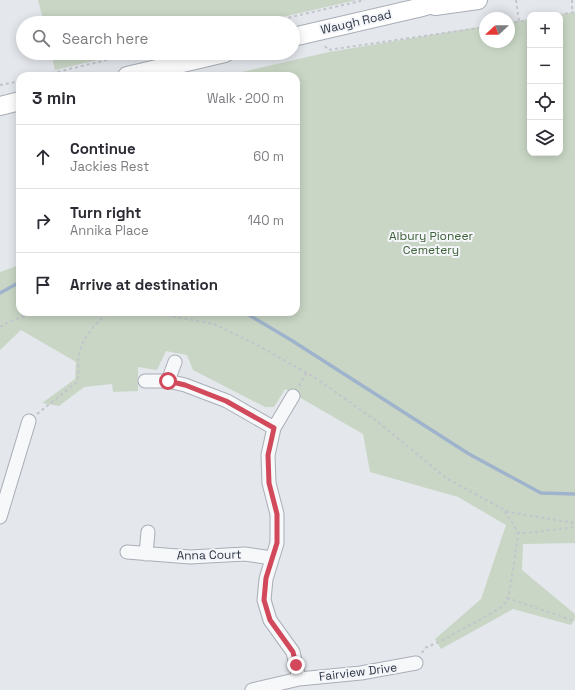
<!DOCTYPE html>
<html lang="en">
<head>
<meta charset="utf-8">
<style>
	:root { --surface:#fff; --page:#f2f2f3; --text:#2b2b33; --muted:#7c7c81; --line:#e1e1e2 }
	body { margin:0; font-family:"Space Grotesk",sans-serif; background:var(--page); color:var(--text) }
	.controls { position:absolute; right:12px; top:12px; display:grid; overflow:hidden; border-radius:8px; box-shadow:0 2px 10px #0003 }
	.controls button { width:36px; height:36px; display:grid; place-items:center; padding:0; border:0; border-bottom:1px solid var(--line); background:var(--surface); color:var(--text); font:20px sans-serif }
	.compass { position:absolute; left:479px; top:12px; width:36px; height:36px; border-radius:50%; background:var(--surface); box-shadow:0 2px 10px #0003; rotate:248deg }
	.stop { position:absolute; width:12px; height:12px; margin:-9px; border:3px solid #d1495b; border-radius:50%; background:#fff }
	.stop.end { background:#d1495b; border-color:#fff; box-shadow:0 1px 4px #0008 }
	.list { margin:0; padding:0; list-style:none }
	h2 { display:flex; justify-content:space-between; align-items:center; height:52px; margin:0; padding:0 16px; font-size:17px }
	h2 small { font-size:13px; font-weight:400; color:var(--muted) }
	.list li { display:grid; grid-template-columns:26px 1fr auto; gap:12px; align-items:center; box-sizing:border-box; height:64px; padding:0 16px; border-top:1px solid var(--line) }
	.list b { display:block; font-size:15px; white-space:nowrap }
	.list p { margin:0; font-size:13px; white-space:nowrap; color:var(--muted) }
	.list em { font-size:13px; font-style:normal; color:var(--muted) }
	.icon { flex:none; width:22px; height:22px; fill:none; stroke:currentColor; stroke-width:2; stroke-linecap:round; stroke-linejoin:round }
	.map { position:relative; flex:none; width:575px; height:690px; overflow:hidden }
	.search { position:absolute; background:var(--surface); box-shadow:0 2px 10px #0003; left:16px; top:16px; width:284px; height:44px; display:flex; align-items:center; gap:10px; box-sizing:border-box; padding:0 14px; border-radius:22px; color:var(--muted); font-size:15px }
	.panel { position:absolute; background:var(--surface); box-shadow:0 2px 10px #0003; left:16px; top:72px; width:284px; height:244px; border-radius:12px }
	.map>svg:first-child { display:block }
	.green { fill:#c9d6c5 }
	.lines { fill:none; stroke-linecap:round; stroke-linejoin:round }
	.stream { stroke:#9fb4cc; stroke-width:3.5 }
	.street-casing { stroke:#a9aeb7; stroke-width:15 }
	.secondary-casing { stroke:#a9aeb7; stroke-width:20 }
	.path { stroke:#c2c5cb; stroke-width:2; stroke-dasharray:3 3; stroke-linecap:butt }
	.street { stroke:#f7f8fa; stroke-width:13 }
	.secondary { stroke:#fff; stroke-width:18 }
	.route { stroke:#d1495b; stroke-width:5 }
	.labels { text-anchor:middle; dominant-baseline:central; stroke-width:4; stroke-linejoin:round; paint-order:stroke }
	.street-label { font-size:12px; fill:#2b3445; stroke:#f4f6f9 }
	.park-label { font-size:12px; fill:#3f6138; stroke:#f4f6f9 }
</style>
</head>
<body>
<div class="map">
<svg width="575" height="690" viewBox="0 0 575 690">
	<rect width="100%" height="100%" fill="#e4e7ec"/>
	<!-- green -->
	<path class="green" d="M38 0H357L256 23H44Z
		M575 12V543L523 544 522 570 575 614V619L571 625 513 609 441 649 435 639 481 599 506 525 458 497 370 472 363 434 285 389 274 407H265L193 370 187 355 166 351 157 370 138 367V391L113 392 112 384 84 387 59 406 42 403 75 379 76 362 21 330 0 350V272L20 265V312H296V76H225L329 52 485 26V42H509V22L530 19V153H560V15H555Z
		M51 53H127L55 70Z"/>
	<g class="lines">
		<!-- stream -->
		<path class="stream" d="M0 293 20 282
			M244 312 291 340 469 454 541 493 575 494"/>
		<defs>
			<path id="street" d="M145 381H168L185 385 227 401 274 428
				M168 381 175 362
				M293 396 274 428 268 455 269 483 277 514V543L266 579 264 600 270 620 293 652 299 679
				M0 517 29 421
				M127 552 190 557 245 554 272 558
				M146 554 148 532
				M252 690 299 679 361 673 416 663"/>
			<path id="secondary" d="M435 6 478 0
				M293 37 418 8 447 0
				M127 76 225 53
				M0 106 20 101"/>
		</defs>
		<!-- street casing -->
		<use href="#street" class="street-casing"/>
		<!-- secondary casing -->
		<use href="#secondary" class="secondary-casing"/>
		<!-- path -->
		<path class="path" d="M516 0 519 21
			M572 0V13
			M559 15 575 12
			M265 23 365 0
			M509 23 530 20
			M325 46 328 50 485 27
			M40 76 136 53
			M0 85 20 81
			M149 312 214 324 257 345 314 377 378 422 446 478 508 512 575 523
			M0 327 8 322 38 312
			M299 386 306 373
			M37 414 77 382C80 372 77 363 79 354 82 338 97 321 110 312
			M517 533H527L575 527
			M507 598 575 621
			M422 653 425 648 443 640 499 609 506 602 510 590 518 535 517 530 503 509"/>
		<!-- street -->
		<use href="#street" class="street"/>
		<!-- secondary -->
		<use href="#secondary" class="secondary"/>
	</g>
	<g class="lines">
		<!-- route -->
		<path class="route" d="M168 381 185 385 226 401 274 428 268 455 269 483 277 514V543L266 578 264 600 270 620 293 652 296 665"/>
	</g>
	<g class="labels">
		<!-- street labels -->
		<g class="street-label">
			<text transform="translate(356 22) rotate(-13)">Waugh Road</text>
			<text transform="translate(209 555) rotate(-1)">Anna Court</text>
			<text transform="translate(358 672) rotate(-7)">Fairview Drive</text>
		</g>
		<!-- park labels -->
		<g class="park-label">
			<text x="431" y="236">Albury Pioneer<tspan x="431" dy="14">Cemetery</tspan></text>
		</g>
	</g>
</svg>
<div class="controls">
<button>+</button>
<button>−</button>
<button><svg class="icon" aria-label="locate" viewBox="0 0 24 24"><circle cx="12" cy="12" r="6"/><path d="M12 2v4M12 18v4M2 12h4M18 12h4"/></svg></button>
<button><svg class="icon" aria-label="layers" viewBox="0 0 24 24"><path d="M12 4l9 5-9 5-9-5zM3 14l9 5 9-5"/></svg></button>
</div>
<svg class="compass" viewBox="-18 -18 36 36"><path d="M0-13l5 13h-10z" fill="#e53935"/><path d="M0 13l5-13h-10z" fill="#7c7c81"/></svg>
<div class="stop" style="left:168px;top:381px"></div>
<div class="stop end" style="left:296px;top:665px"></div>
<div class="search"><svg class="icon" aria-label="search" viewBox="0 0 24 24"><circle cx="10" cy="10" r="6"/><path d="M15 15l6 6"/></svg>Search here</div>
<section class="panel">
<h2>3 min<small>Walk · 200 m</small></h2>
<ul class="list">
<li><svg class="icon" aria-label="ahead" viewBox="0 0 24 24"><path d="M12 20V5M6 11l6-6 6 6"/></svg><div><b>Continue</b><p>Jackies Rest</p></div><em>60 m</em></li>
<li><svg class="icon" aria-label="right" viewBox="0 0 24 24"><path d="M7 20v-9h11M14 6l5 5-5 5"/></svg><div><b>Turn right</b><p>Annika Place</p></div><em>140 m</em></li>
<li><svg class="icon" aria-label="arrive" viewBox="0 0 24 24"><path d="M6 21V4h12l-3 4 3 4H6"/></svg><div><b>Arrive at destination</b></div></li>
</ul>
</section>
</div>
</body>
</html>
